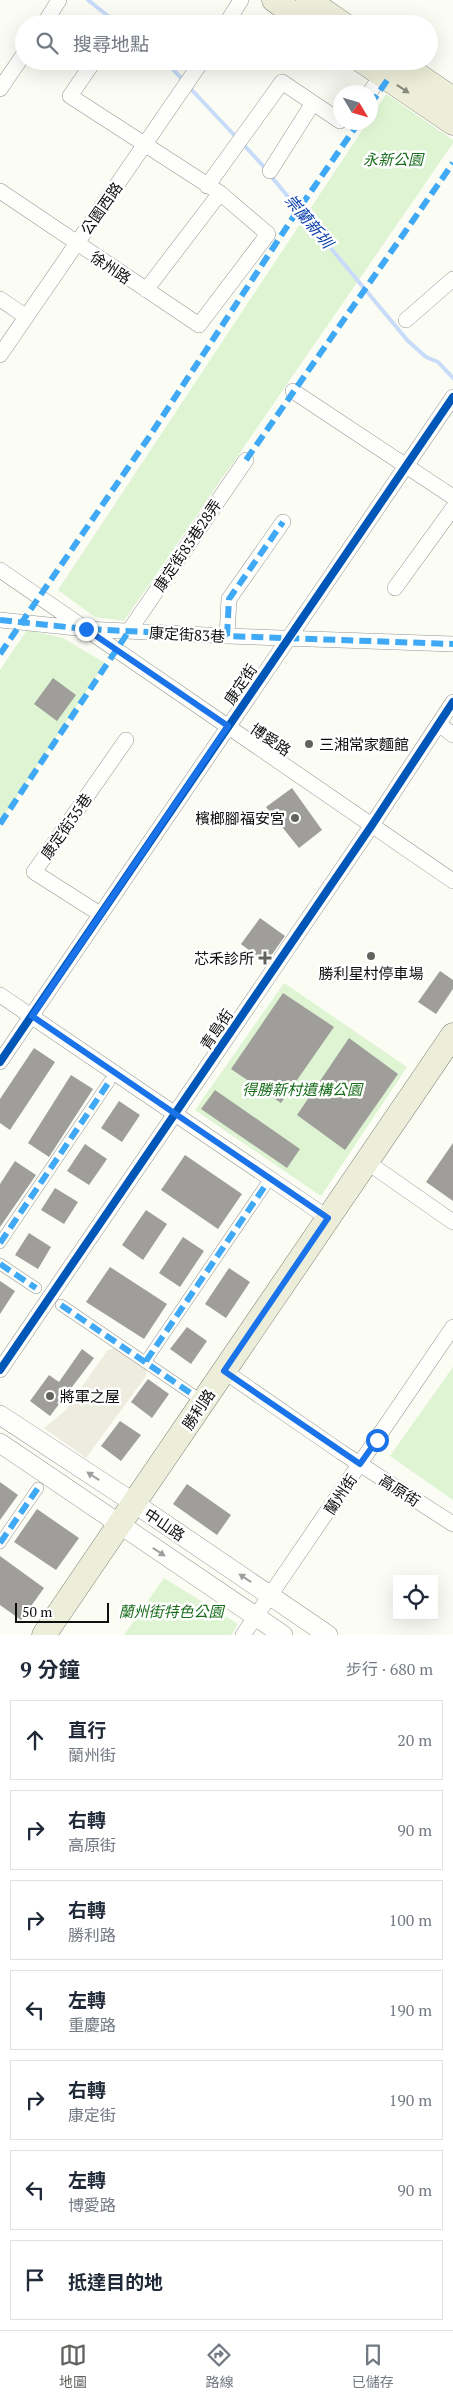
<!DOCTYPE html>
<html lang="zh-TW">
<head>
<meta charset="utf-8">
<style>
	:root { --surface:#fff; --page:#f2f2f3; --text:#1f2937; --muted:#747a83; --line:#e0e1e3; --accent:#62625f }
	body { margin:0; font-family:"PT Serif","Noto Sans TC",serif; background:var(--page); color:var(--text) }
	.controls { position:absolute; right:15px; bottom:15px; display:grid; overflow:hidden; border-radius:0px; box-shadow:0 5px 20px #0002 }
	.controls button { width:45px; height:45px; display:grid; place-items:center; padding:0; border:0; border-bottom:1px solid var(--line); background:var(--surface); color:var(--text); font:25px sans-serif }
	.compass { position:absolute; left:333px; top:85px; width:45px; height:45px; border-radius:50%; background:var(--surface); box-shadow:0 5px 20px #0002; rotate:128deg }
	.scale { position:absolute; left:15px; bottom:12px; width:94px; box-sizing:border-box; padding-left:5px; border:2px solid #0f0f0f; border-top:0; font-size:14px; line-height:18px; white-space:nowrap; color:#0f0f0f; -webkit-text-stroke:4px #fff; paint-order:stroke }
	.stop { position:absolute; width:15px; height:15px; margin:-11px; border:4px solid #1a73e8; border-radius:50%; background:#fff }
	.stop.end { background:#1a73e8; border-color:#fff; box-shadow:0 1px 5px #0008 }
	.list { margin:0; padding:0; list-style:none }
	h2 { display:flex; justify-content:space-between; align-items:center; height:65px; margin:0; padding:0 20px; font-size:21px }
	h2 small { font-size:16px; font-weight:400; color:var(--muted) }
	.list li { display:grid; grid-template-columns:32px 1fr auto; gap:15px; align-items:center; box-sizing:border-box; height:80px; margin:0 10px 10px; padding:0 10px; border:1px solid var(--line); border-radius:0px }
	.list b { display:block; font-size:19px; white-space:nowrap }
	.list p { margin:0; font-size:16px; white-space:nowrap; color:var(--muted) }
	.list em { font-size:16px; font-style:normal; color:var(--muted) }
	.icon { flex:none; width:28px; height:28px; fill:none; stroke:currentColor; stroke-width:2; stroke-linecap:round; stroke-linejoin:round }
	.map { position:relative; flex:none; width:453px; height:1635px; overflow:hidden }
	.search { position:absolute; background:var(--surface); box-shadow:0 5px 20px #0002; left:15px; right:15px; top:15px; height:55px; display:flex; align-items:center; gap:12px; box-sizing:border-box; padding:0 18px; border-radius:28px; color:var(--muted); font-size:19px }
	.sheet { height:695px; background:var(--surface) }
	nav { display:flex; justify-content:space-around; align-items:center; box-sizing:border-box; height:70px; border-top:1px solid var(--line); background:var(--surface); font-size:14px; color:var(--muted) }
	nav a { display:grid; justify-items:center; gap:2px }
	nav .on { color:var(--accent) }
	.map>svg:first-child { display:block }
	.green { fill:#def4d2 }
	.plaza { fill:#edecdf }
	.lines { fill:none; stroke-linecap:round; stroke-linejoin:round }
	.stream { stroke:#c8dcf9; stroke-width:4 }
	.building { fill:#9f9e9a }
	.pedestrian-casing { stroke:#959692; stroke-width:12 }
	.minor-casing { stroke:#959692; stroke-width:16 }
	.tertiary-casing { stroke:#959692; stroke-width:20 }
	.primary-casing { stroke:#83837f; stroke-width:25 }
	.pedestrian { stroke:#fefffd; stroke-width:11 }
	.minor { stroke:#fefffd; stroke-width:15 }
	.tertiary { stroke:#fefffd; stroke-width:19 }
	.primary { stroke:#edeed9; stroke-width:24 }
	.quiet { stroke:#3fa9f5; stroke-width:6; stroke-dasharray:12 6; stroke-linecap:butt }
	.cycleway-casing { stroke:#fff; stroke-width:11 }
	.cycleway { stroke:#0057b8; stroke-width:8 }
	.oneway { fill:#898a7e }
	.oneway2 { fill:#9e9f9e }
	.route { stroke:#1a73e8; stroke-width:6 }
	.poi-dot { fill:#62625f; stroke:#fff; stroke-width:2 }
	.labels { text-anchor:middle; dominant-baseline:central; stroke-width:5; stroke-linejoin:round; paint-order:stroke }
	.park-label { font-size:15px; font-style:italic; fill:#196d1c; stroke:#fff }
	.street-label { font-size:15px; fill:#0f0f0f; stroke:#fff }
	.poi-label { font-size:15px; fill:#0f0f0f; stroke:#fff; text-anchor:start }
	.water-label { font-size:16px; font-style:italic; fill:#0d41ac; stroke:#fff }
</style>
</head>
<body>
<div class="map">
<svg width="453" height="1635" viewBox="0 0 453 1635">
	<rect width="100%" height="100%" fill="#fbfcf4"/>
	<!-- green -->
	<path class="green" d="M386 94 453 140V143L124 621 95 617 58 590 367 123 370 122 371 118Z
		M27 630 63 638 105 663 0 822V670Z
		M284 983 407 1067 321 1196 195 1110Z
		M453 1367V1500L390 1456Z
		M164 1578 238 1624 231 1635H124Z"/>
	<!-- plaza -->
	<path class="plaza" d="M121 1345 146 1361V1376L86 1458 44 1428 65 1411 107 1351Z"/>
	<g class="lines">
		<!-- stream -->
		<path class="stream" d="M88 0 118 24
			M165 61 184 81
			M189 87 237 138
			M242 143 266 169
			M270 175 408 341 426 357 438 362 453 378"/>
	</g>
	<!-- building -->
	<path class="building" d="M53 678 76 695 57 721 34 704Z
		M292 788 322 830 299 848 266 807Z
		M260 918 285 936 266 963 241 944Z
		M440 971 453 980V989L436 1014 418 1002Z
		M283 993 334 1027 281 1103 231 1069Z
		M349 1038 398 1074 345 1150 297 1115Z
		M34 1048 55 1062 10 1130 0 1123V1099Z
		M71 1075 93 1089 49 1157 28 1143Z
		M215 1090 300 1149 287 1168 201 1109Z
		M119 1101 140 1115 122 1142 101 1128Z
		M453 1143V1201L426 1182Z
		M85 1144 107 1159 89 1185 67 1171Z
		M185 1155 242 1194 218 1229 161 1190Z
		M15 1161 36 1175 0 1227V1184Z
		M55 1188 78 1202 64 1224 41 1210Z
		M146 1210 167 1224 143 1260 122 1245Z
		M29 1233 51 1247 38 1269 15 1255Z
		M183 1237 204 1251 180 1287 159 1273Z
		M110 1267 167 1304 144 1339 86 1302Z
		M229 1268 250 1282 226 1318 205 1304Z
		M0 1281 15 1291 0 1314Z
		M187 1327 207 1341 191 1364 170 1349Z
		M82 1349 94 1358 50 1416 30 1401 49 1375 59 1382Z
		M148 1379 169 1394 152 1418 131 1402Z
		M120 1421 141 1435 121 1461 101 1446Z
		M0 1482 18 1495 0 1520Z
		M187 1484 231 1515 217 1535 173 1504Z
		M37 1509 79 1538 56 1570 14 1542Z
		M0 1556 44 1588 21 1620 0 1605Z"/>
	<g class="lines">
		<defs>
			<path id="pedestrian" d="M0 1243 109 1082
				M0 1264 36 1288
				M61 1305 192 1394
				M146 1361 265 1186
				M0 1543 38 1488"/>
			<path id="minor" d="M44 24 59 0
				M226 24 241 0
				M0 89 24 54
				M370 92 382 75
				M270 171 313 103
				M207 186 282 82 340 121
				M0 191 199 325 268 234 220 193 70 96 94 61
				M146 290 220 193
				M0 299 25 316
				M406 320 453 279
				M0 355 202 61
				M293 391 453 497
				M0 570 453 881
				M395 588 453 508
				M0 620 86 629 227 636 453 644
				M129 631 246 460
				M227 636 229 599 283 522
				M439 724 453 735
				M100 914 34 872 126 740
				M0 995 328 1218
				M0 1062 453 397
				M367 1162 453 1222
				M0 1370 372 825 453 702
				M224 1371 341 1452 453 1524
				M243 1635 453 1327"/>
			<path id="tertiary" d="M0 1415 134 1503 328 1635
				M0 1443 283 1635"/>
			<path id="primary" d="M274 0 308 24
				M308 0 343 24
				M362 61 453 123
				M397 61 453 99
				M44 1635 453 1035"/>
		</defs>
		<!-- pedestrian casing -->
		<use href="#pedestrian" class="pedestrian-casing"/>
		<!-- minor casing -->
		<use href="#minor" class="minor-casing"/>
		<!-- tertiary casing -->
		<use href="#tertiary" class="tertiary-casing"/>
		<!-- primary casing -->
		<use href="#primary" class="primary-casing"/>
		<!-- pedestrian -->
		<use href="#pedestrian" class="pedestrian"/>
		<!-- minor -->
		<use href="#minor" class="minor"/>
		<!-- tertiary -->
		<use href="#tertiary" class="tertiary"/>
		<!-- primary -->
		<use href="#primary" class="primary"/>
		<!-- quiet -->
		<path class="quiet" d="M370 105 388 79
			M246 460 453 163
			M0 620 86 629 227 636 453 644
			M227 636 229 599 283 522
			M0 654 147 440 294 216 359 122
			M0 824 129 631
			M0 1243 109 1082
			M0 1264 36 1288
			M61 1305 192 1394
			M146 1361 265 1186
			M0 1543 38 1488"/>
		<defs>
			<path id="cycleway" d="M0 1062 453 397
				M0 1370 372 825 453 702"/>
		</defs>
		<!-- cycleway casing -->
		<use href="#cycleway" class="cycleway-casing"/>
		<!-- cycleway -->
		<use href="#cycleway" class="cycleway"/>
	</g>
	<!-- one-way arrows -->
	<defs><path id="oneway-solid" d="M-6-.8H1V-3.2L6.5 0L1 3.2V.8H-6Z" transform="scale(1.25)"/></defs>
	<use class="oneway" href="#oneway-solid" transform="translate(403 89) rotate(34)"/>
	<g class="oneway2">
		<use href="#oneway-solid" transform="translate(93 1476) rotate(-147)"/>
		<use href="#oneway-solid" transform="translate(159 1552) rotate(34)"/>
		<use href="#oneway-solid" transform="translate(245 1578) rotate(-146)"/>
	</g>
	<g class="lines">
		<!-- route -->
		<path class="route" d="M86 629 228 726 32 1016 328 1218 224 1371 360 1464 377 1440"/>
	</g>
	<!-- markers -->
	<g class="poi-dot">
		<circle cx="309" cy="744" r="5"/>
		<circle cx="295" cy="818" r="5"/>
		<circle cx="371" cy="956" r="5"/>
		<path d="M262.5 950.5h5v5h5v5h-5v5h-5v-5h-5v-5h5z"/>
		<circle cx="50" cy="1396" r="5"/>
	</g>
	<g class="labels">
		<!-- park labels -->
		<g class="park-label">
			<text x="393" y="159">永新公園</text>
			<text x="302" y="1089">得勝新村遺構公園</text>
			<text x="171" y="1611">蘭州街特色公園</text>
		</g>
		<!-- street labels -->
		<g class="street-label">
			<text transform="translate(101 208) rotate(-55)">公園西路</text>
			<text transform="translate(111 267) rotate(34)">徐州路</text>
			<text transform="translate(187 545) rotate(-56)">康定街83巷28弄</text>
			<text transform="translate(187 634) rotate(3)">康定街83巷</text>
			<text transform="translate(240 684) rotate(-56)">康定街</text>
			<text transform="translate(271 739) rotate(34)">博愛路</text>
			<text transform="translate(66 826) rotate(-55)">康定街35巷</text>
			<text transform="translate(216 1029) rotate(-56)">青島街</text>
			<text transform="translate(198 1409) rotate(-56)">勝利路</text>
			<text transform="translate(400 1490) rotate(33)">高原街</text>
			<text transform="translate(340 1494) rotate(-56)">蘭州街</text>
			<text transform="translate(165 1524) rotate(34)">中山路</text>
		</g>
		<!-- poi labels -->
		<g class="poi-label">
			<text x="319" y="744">三湘常家麵館</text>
			<text x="285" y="818" text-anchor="end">檳榔腳福安宮</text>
			<text x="254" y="958" text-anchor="end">芯禾診所</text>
			<text x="371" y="973" text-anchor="middle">勝利星村停車場</text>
			<text x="60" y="1396">將軍之屋</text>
		</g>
		<!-- water labels -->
		<g class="water-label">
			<text transform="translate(309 221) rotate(50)">崇蘭新圳</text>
		</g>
	</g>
</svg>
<div class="controls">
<button><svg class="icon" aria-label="locate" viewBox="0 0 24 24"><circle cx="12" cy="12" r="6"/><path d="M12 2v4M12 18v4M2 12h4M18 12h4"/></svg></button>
</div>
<svg class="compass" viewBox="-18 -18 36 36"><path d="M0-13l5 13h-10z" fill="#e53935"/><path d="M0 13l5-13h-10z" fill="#747a83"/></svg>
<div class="scale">50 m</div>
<div class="stop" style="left:377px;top:1440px"></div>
<div class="stop end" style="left:86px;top:629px"></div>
<div class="search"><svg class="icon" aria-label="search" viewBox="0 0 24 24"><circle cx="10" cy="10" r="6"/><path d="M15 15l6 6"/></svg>搜尋地點</div>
</div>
<section class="sheet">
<h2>9 分鐘<small>步行 · 680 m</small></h2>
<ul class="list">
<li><svg class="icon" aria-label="ahead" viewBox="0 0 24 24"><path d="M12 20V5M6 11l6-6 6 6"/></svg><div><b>直行</b><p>蘭州街</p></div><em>20 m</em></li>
<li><svg class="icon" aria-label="right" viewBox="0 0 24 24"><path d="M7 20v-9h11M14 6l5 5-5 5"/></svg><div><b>右轉</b><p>高原街</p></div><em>90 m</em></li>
<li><svg class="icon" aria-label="right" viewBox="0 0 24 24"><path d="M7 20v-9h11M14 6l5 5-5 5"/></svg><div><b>右轉</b><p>勝利路</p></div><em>100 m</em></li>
<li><svg class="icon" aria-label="left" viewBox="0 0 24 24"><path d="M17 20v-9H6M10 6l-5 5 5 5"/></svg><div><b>左轉</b><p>重慶路</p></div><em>190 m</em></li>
<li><svg class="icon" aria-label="right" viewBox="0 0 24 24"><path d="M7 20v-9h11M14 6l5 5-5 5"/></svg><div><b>右轉</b><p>康定街</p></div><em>190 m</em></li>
<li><svg class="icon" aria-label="left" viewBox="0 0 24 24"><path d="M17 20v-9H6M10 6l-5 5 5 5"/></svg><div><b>左轉</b><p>博愛路</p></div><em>90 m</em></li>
<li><svg class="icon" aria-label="arrive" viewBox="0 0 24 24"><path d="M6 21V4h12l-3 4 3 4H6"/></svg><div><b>抵達目的地</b></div></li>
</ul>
</section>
<nav>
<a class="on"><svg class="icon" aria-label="map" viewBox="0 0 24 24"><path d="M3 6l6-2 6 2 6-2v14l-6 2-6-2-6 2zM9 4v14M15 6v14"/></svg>地圖</a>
<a><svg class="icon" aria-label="directions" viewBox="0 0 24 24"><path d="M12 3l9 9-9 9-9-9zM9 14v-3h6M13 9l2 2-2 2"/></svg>路線</a>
<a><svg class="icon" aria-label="saved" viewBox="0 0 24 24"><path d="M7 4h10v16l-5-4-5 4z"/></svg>已儲存</a>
</nav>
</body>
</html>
